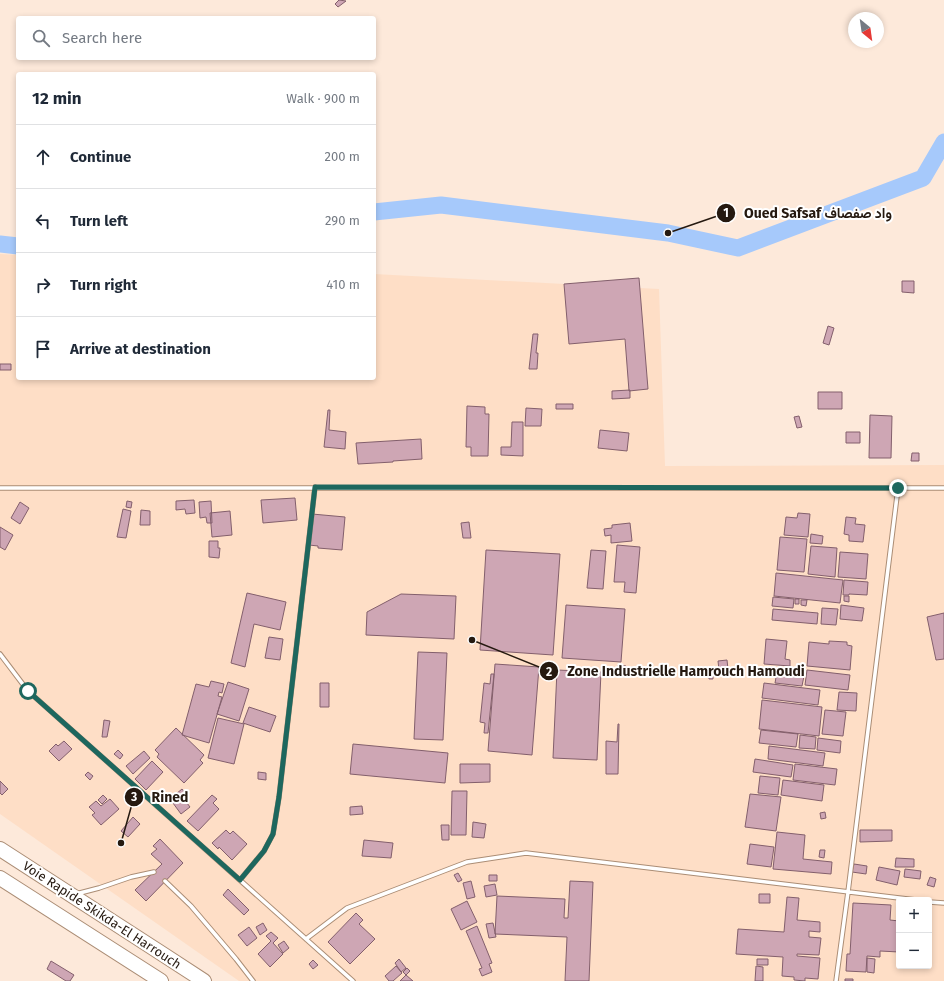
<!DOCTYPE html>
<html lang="en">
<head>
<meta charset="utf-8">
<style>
	:root { --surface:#fff; --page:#f6f6f7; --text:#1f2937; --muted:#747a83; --line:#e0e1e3 }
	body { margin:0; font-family:"Fira Sans",Vazirmatn,sans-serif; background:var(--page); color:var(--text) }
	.controls { position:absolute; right:12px; bottom:12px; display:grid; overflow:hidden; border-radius:4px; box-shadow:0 2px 6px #0003 }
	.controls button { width:36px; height:36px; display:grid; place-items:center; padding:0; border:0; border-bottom:1px solid var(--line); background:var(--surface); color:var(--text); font:20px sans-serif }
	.compass { position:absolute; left:848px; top:12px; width:36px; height:36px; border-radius:50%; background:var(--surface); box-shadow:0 2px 6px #0003; rotate:151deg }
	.stop { position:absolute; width:12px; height:12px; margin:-9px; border:3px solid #1d675e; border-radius:50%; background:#fff }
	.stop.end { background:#1d675e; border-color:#fff; box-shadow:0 1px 4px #0008 }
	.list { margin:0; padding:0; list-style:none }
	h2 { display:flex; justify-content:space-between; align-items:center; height:52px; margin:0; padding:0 16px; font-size:17px }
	h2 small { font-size:13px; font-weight:400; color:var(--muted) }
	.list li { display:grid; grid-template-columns:26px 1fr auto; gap:12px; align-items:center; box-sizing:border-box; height:64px; padding:0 16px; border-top:1px solid var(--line) }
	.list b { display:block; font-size:15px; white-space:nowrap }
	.list em { font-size:13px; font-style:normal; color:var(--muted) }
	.icon { flex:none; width:22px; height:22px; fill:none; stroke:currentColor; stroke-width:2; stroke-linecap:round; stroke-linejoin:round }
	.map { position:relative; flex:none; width:944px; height:981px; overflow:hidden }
	.search { position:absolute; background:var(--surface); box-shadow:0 2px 6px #0003; left:16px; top:16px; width:360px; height:44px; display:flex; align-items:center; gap:10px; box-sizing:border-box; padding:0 14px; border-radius:4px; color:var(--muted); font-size:15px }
	.panel { position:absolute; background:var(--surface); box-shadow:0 2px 6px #0003; left:16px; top:72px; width:360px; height:308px; border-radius:4px }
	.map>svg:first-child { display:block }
	.built { fill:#fedec6; fill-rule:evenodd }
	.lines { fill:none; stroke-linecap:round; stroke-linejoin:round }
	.river { stroke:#a6c9fb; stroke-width:17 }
	.building { fill:#cea6b4; stroke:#835f6c }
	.lane-casing { stroke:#ab8d75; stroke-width:5.5 }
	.highway-casing { stroke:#ab8d75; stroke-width:16 }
	.lane { stroke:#fff; stroke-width:3.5 }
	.highway { stroke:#fff; stroke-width:14 }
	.route { stroke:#1d675e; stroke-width:5 }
	.labels { text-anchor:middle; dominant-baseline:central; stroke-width:4; stroke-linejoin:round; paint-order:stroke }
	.street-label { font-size:13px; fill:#251910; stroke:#fff }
	.leader { fill:none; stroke:#251910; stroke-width:1.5 }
	.callout-dot { fill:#251910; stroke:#fff; stroke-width:1.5 }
	.mark-label { font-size:12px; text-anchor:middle; font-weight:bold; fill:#fff }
	.callout-label { font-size:14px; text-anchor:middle; font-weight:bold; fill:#251910; stroke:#fff; stroke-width:4; stroke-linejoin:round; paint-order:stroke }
</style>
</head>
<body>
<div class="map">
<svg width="944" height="981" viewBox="0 0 944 981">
	<rect width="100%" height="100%" fill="#fde9da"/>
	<!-- built -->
	<path class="built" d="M0 254 18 255V378H374V274L659 289 665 466 944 465V981H239L0 814ZM899 900H929V966H899Z"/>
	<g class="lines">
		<!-- river -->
		<path class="river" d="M374 212 441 205 668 233 738 248 923 178 944 142
			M0 244 18 246"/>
	</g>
	<!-- building -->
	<path class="building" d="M339 0 346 1 338 7 335 4Z
		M639 278 648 389 629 391 625 339 569 344 564 284Z
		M902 281H914V293L902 292Z
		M828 326 834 328 829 345 823 343Z
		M533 334H538L536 353H538L537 369H529Z
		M0 364H11V370H0Z
		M630 390V398L612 399V391Z
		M818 392H842V409H818Z
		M556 404H573V409H556Z
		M467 406 485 407V414H489L488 456H471V447H466Z
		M526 408 542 409 541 426H525Z
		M328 410H330L329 430 346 432 345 449 324 447Z
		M870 415 892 416 891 458H869Z
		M799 416 802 427 797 428 794 417Z
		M512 422H523V456L501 455V447H511Z
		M600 430 629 433 627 451 598 448Z
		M846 432H860V443H846Z
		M421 439 422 459 393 461V462L358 464 356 443Z
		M912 453H919V461H911Z
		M295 498 297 520 263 523 261 500Z
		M194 500 195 513 186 514 185 509 176 510V501Z
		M127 501 132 502 131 508 126 507Z
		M211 501 212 523H207L206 517 200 518 199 502Z
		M20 502 29 508 20 524 11 518Z
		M123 509 131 511 126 538 117 537Z
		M141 510 150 511V525H140Z
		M230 511 232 535 212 537 210 513Z
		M798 513 810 514 808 537 784 535 786 517 797 518Z
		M312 514 345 517 342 550 318 548V546L309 545Z
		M846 517 856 518 855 524 865 525 863 542 849 541V535L844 534Z
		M469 522 471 538H463L461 523Z
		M630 523 632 541 611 543V535L605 536 604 529 612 528V525Z
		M0 527 13 535 5 550 0 547Z
		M811 534 823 536 822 544 810 543Z
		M780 537 807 539 804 572 777 570Z
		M209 541H218V548H220L219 558 209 557Z
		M617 545 640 547 636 593 624 592 625 582H614Z
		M811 546 837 548 835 577 808 574Z
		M486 550 560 554 553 655 480 650Z
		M591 550 606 551 603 589 587 588Z
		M840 552 868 554 866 579 838 577Z
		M776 573 843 580 840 603 774 596Z
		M844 580 868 582 867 595 849 594V595H843Z
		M247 593 286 602 280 630 254 624 245 667 231 663Z
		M401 594 456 596 454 639 366 635 367 612Z
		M844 596H849V602L844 601Z
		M773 597 794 599 793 608 772 606Z
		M795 599H799V604H795Z
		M801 600H807L806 606 801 605Z
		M566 605 625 609 621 662 562 658Z
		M841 605 864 608 862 621 840 619Z
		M822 608 838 609 836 625 821 624Z
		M773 609 818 613 817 624 772 620Z
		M944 613V659L936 660 927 617Z
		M269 637 283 639 280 660 265 658Z
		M766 639 787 641 785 659 790 660V666L764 664Z
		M829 641 847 642V645L852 646 850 670 807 666 809 642 829 644Z
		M418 652 447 653 443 740 414 739Z
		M727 660 728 669 719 670 718 661Z
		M495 664 539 667 532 755 488 751Z
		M618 665 626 666 625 677 617 675Z
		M557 670 601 672 597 760 553 758Z
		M709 670H713V679H709Z
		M807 670 850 675 848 690 805 685Z
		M777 672 804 676 802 686 775 683Z
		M491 674H494L488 733H484L485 723 480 722 484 683 490 684Z
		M211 681 224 684 222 693 219 692 218 696 222 697 209 743 182 735 196 684 209 687Z
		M228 682 249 689 239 721 217 714Z
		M320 683H329V707H320Z
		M764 683 820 690 818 705 762 698Z
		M839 692 857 693 856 711 837 710Z
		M762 700 822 707 819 736 759 729Z
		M249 707 276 716 270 732 243 723Z
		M825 710 846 712 843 736 822 734Z
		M218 718 244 724 234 764 208 758Z
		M104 720 110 721 107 737H102Z
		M618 724H619L618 774H606V741L617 742Z
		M176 728 204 755 200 760 203 763 184 783 157 757 159 754 155 750Z
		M761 730 798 734 796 747 759 743Z
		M800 735 816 737 815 749 799 748Z
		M818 738 841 741 840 753 817 750Z
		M64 741 72 749 59 761 49 751 56 744 58 746Z
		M353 744 448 753 445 783 350 774Z
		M769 746 825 753 823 766 768 759Z
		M118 750 123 755 120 759 114 754Z
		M144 751 150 758 133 774 126 766Z
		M755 759 793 765 791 777 753 772Z
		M152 761 163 772 146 790 135 779Z
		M460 764H490V782L460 783Z
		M795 764 837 769 835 785 793 780Z
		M88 772 93 776 90 780 85 775Z
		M258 772 266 773V780L258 779Z
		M760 776 780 778 778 795 758 793Z
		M783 780 824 785 822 801 781 795Z
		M0 781 8 789 2 795 0 793Z
		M182 789 188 796 184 799 190 807 181 814 170 799Z
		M164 791 170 798 166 801 160 795Z
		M452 791H467L466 835H451Z
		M750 794 781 797 776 831 745 827Z
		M103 795 107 799 102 804 98 800Z
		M212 795 217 799 213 803 219 809 198 831 187 821Z
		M110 799 119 809 101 825 92 815 95 813 89 807 96 801 101 806Z
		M362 806 363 814 350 815V807Z
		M825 812 826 818 821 819 820 813Z
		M133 817 140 824 128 837 121 831Z
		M473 822 486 824 484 838 472 837Z
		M441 825H449V840H442Z
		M226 830 230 834 233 831 247 844 232 860 219 847 218 849 212 843Z
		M860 830H892V841L860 842Z
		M777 832 805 835 803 859 832 862 831 874 773 869Z
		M160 839 183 863 146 901 135 890 162 864 151 854 157 849 153 846Z
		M364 840 393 843 391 858 362 856Z
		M750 844 774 847 771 867 747 864Z
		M820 850H825L824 858 819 857Z
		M896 858 914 859V867H895Z
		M854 864 867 866 866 874 852 872Z
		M879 867 900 871 897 885 876 880Z
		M905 869 921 871 920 879 904 877Z
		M458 873 462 880 458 882 454 875Z
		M489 875H497V881H489Z
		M930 877 936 879 934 887 927 885Z
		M471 881 475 897 467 899 463 883Z
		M570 881 593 882 589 981H565L567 937 495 934 497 896 565 899 564 918H568Z
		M495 884 497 895 486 897 484 886Z
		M228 889 249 910 244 915 223 895Z
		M759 894H770V903H759Z
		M787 897 799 898 797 920 820 922V932L809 931V937L821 938 819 955 797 954V956L820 958 818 979 805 978V981L794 980V977L782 976 783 957 736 954 738 929 784 932Z
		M467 901 477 922 461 930 451 909Z
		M853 903 891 905 890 920 899 921V952L880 951V957L867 956 866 972 846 971 847 954H850Z
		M356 913 363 920 359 924 375 939 350 964 328 942Z
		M263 923 267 930 260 935 256 927Z
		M493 923 496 937 489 938 486 924Z
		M477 926 492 963 489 964 492 972 482 976 479 969 482 968 466 931Z
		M249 927 257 938 247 946 238 935Z
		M271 932 278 938 273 943 283 954 270 967 258 954 271 941 266 936Z
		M284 941 289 948 283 953 278 945Z
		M867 958 875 959 874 973 867 972Z
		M399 959 406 968 401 972 395 963Z
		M757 959H768V965H757Z
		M313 960 318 965 313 969 309 964Z
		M51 961 74 975 70 981H66L47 969Z
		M396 966 402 973 393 981H389L385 976Z
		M756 966 763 967V981H755Z
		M407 968 410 971 406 975 413 981H400L406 975 403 972Z
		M845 979H853V981H845Z"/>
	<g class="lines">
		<defs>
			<path id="lane" d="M0 488H944
				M0 654 28 691 353 981
				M240 880 264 851 273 834 279 797 315 487
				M165 881 191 906 236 959 253 981
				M76 894 99 888 131 877 154 872
				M929 902 944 903
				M306 939 347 908 467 862 526 853 916 900
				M836 981 848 892 898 488"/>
			<path id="highway" d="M0 849 164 955 204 981
				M0 878 161 981"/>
		</defs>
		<!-- lane casing -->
		<use href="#lane" class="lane-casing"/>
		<!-- highway casing -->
		<use href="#highway" class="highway-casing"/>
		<!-- lane -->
		<use href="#lane" class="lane"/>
		<!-- highway -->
		<use href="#highway" class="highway"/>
	</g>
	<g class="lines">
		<!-- route -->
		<path class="route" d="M28 691 240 880 264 851 273 834 279 797 315 487 898 488"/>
	</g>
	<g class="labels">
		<!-- street labels -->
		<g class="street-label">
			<text transform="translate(102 915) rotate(33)">Voie Rapide Skikda-El Harrouch</text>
		</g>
	</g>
	<!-- callouts -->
	<path class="leader" d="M668 233L726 213M472 640L549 671M121 843L134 797"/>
	<g class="callout-dot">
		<circle cx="668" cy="233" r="4"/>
		<circle cx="472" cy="640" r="4"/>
		<circle cx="121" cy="843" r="4"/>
		<circle cx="726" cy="213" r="10"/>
		<circle cx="549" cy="671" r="10"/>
		<circle cx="134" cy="797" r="10"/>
	</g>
	<g class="mark-label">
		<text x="726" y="217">1</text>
		<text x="549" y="676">2</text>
		<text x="134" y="801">3</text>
	</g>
	<g class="callout-label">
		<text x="818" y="218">Oued Safsaf واد صفصاف</text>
		<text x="686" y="676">Zone Industrielle Hamrouch Hamoudi</text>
		<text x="170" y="802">Rined</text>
	</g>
</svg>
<div class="controls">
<button>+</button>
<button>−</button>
</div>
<svg class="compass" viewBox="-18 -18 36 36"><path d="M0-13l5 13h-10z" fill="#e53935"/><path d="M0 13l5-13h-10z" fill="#747a83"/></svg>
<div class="stop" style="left:28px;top:691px"></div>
<div class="stop end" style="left:898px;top:488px"></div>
<div class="search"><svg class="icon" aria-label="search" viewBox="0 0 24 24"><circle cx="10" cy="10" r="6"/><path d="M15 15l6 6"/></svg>Search here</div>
<section class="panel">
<h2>12 min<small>Walk · 900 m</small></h2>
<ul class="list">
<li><svg class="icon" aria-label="ahead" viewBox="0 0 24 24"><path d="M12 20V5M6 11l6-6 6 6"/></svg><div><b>Continue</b></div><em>200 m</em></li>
<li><svg class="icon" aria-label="left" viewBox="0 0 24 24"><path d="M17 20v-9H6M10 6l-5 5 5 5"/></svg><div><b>Turn left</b></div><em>290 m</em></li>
<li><svg class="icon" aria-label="right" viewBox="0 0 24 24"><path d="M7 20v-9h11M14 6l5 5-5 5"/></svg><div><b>Turn right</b></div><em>410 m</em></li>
<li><svg class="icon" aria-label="arrive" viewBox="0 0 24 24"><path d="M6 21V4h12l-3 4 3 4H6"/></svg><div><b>Arrive at destination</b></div></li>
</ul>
</section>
</div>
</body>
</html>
